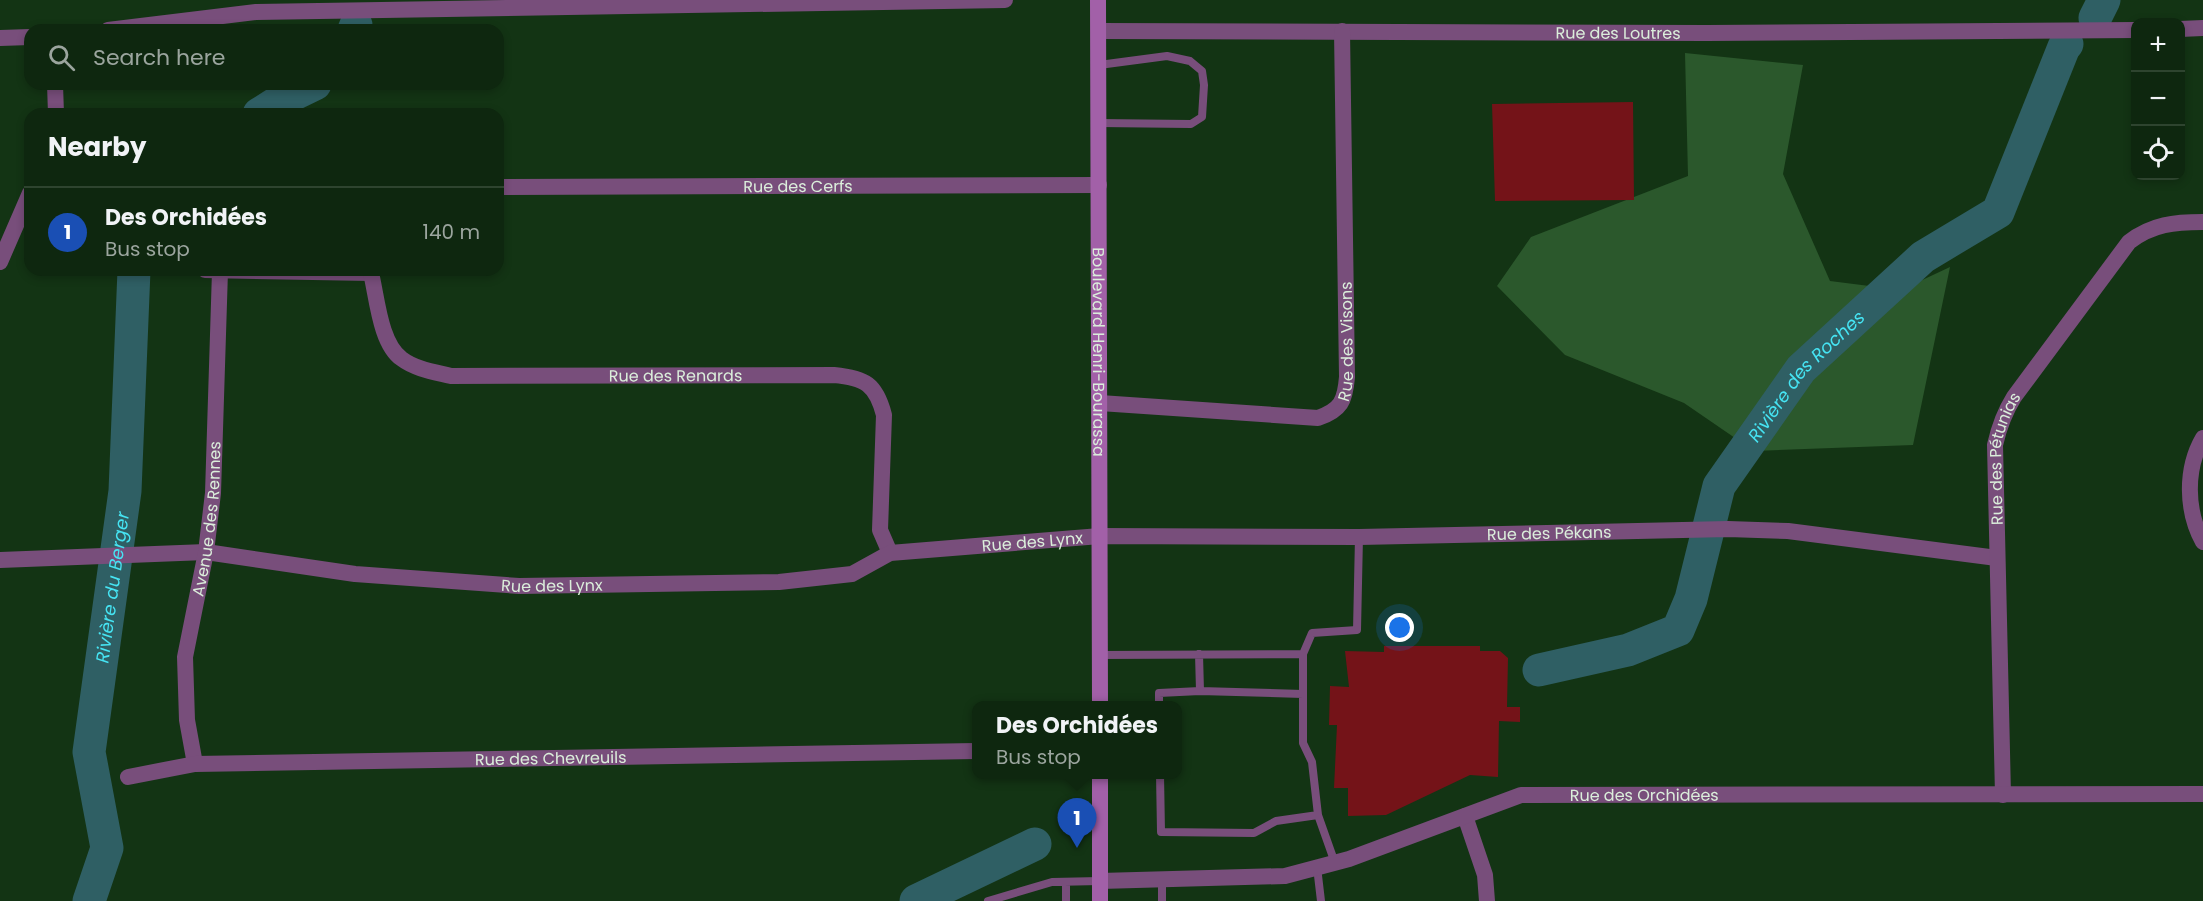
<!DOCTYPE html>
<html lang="en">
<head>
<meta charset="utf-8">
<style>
	:root { --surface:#0e270f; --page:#1c331d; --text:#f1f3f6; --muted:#9ba59e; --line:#2e442f; --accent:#b45309 }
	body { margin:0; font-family:Poppins,sans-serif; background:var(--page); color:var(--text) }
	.controls { position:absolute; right:18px; top:18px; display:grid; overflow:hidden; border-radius:12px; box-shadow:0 3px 9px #0003 }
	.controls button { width:54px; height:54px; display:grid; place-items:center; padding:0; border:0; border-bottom:2px solid var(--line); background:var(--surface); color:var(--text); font:30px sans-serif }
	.you { position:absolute; left:1400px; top:628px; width:21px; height:21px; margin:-15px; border:4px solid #fff; border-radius:50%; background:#1a73e8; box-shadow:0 0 0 9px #1a73e833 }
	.badge { display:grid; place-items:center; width:39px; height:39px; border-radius:50%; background:var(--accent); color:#fff; font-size:20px; font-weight:700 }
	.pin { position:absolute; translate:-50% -50px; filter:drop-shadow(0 2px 3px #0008) }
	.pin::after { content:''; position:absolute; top:32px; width:21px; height:18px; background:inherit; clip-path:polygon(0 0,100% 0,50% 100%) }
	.popup { position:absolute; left:972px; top:701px; width:210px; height:78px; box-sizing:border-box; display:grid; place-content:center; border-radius:12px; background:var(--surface); filter:drop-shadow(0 2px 4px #0005); font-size:20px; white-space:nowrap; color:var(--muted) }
	.popup b { font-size:22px; color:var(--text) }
	.popup::after { content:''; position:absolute; left:50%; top:100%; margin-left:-12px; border:12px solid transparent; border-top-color:var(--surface) }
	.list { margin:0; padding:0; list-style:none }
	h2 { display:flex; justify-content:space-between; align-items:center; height:78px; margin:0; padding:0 24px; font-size:26px }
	h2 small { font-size:20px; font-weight:400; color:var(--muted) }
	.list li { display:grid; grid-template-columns:39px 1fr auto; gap:18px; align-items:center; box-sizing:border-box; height:90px; padding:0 24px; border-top:2px solid var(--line) }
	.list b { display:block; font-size:22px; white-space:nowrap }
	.list p { margin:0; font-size:20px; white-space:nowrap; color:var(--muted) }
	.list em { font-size:20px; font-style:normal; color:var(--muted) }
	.icon { flex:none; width:33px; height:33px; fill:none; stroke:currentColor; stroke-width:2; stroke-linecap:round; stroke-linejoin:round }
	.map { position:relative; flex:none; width:2203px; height:901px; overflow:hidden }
	.search { position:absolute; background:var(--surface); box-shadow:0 3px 9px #0003; left:24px; top:24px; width:480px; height:66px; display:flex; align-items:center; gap:15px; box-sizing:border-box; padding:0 21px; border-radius:18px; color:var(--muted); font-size:22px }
	.panel { position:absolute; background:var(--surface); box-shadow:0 3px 9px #0003; left:24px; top:108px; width:480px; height:168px; border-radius:18px }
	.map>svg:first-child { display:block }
	.green { fill:#2b582c }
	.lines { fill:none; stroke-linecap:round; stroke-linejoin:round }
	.river { stroke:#2f5f64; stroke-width:33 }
	.building { fill:#741318 }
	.service { stroke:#784e7b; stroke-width:8 }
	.minor { stroke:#784e7b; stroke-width:16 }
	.secondary { stroke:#a260a8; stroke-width:16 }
	.labels { text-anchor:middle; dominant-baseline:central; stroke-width:6; stroke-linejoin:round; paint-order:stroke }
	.street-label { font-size:16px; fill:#dbeedb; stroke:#0a180a }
	.water-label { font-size:18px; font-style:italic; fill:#46e4f3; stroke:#0a180a }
</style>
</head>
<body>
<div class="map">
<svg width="2203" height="901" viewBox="0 0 2203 901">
	<rect width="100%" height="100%" fill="#133414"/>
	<!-- green -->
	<path class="green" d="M1685 53 1803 65 1783 174 1830 281 1901 290 1950 267 1913 445 1754 451 1684 403 1565 355 1497 286 1531 237 1688 176Z"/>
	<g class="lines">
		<!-- river -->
		<g class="river">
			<path d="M2095 18 2104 0"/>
			<path d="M354 30 356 25"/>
			<path d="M259 114 278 102 315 84"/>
			<path id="s1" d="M1539 670 1628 650 1678 630 1691 599 1719 486 1801 369 1923 257 1998 212 2064 47 2067 44"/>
			<path id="s2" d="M89 901 107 848 89 752 125 491 134 270"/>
			<path d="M916 901 1035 844"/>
		</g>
	</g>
	<!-- building -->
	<path class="building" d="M1633 102 1634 200 1495 201 1492 104Z
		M1384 646H1480V651H1500L1508 658 1507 707H1520V722L1499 721 1498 777 1470 775 1386 815 1348 816V788H1334L1337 725H1329L1330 686 1349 687 1345 651 1384 652Z"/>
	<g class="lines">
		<!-- service -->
		<path class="service" d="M1099 65 1167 56 1190 61 1202 71 1204 85 1202 117 1191 124 1099 123
			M1199 654 1200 691 1303 694
			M1303 654 1312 633 1357 630 1359 537
			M1100 655 1303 654V743L1312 762 1318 815 1335 863
			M1159 706V693L1200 691
			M1160 774 1161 832 1254 833 1276 821 1318 815
			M1317 867 1321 901
			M1162 879V901
			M1066 882V901
			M988 901 1052 882 1100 881"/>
		<!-- minor -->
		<g class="minor">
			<path d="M2180 29 2203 28"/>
			<path d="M108 30 256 12 1005 0"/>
			<path id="s3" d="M1099 31 1707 33 2136 30"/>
			<path d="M0 38 30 37"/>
			<path d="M55 84 56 114"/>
			<path id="s4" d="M498 187 1099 185"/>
			<path d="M0 262 30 193"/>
			<path d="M205 270 371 273 373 270"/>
			<path id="s5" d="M371 273C377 297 380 344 402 359 415 369 435 372 451 376L834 375C865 378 876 384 884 415L880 530 890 553"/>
			<path id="s6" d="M1100 403 1318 418C1341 410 1345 401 1347 377L1342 31"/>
			<path d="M2203 438C2185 469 2186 511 2203 542"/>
			<path id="s7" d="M0 560 206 552 355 574 519 586 779 582 852 574 890 553 1100 536 1359 537 1728 529 1788 531 1997 558"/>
			<path id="s8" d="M195 764 187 720 185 657 206 552 213 493 220 271"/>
			<path id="s9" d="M128 777 195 764 976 751"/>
			<path id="s10" d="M2003 795 1995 445C1999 427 2004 413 2014 397L2129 242C2152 224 2175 222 2203 222"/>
			<path d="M1465 816 1485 875 1487 901"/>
			<path id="s11" d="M1100 881 1285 876 1349 859 1521 795 2203 794"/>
		</g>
		<!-- secondary -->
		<g class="secondary">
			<path id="s12" d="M1098 0 1100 706"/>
			<path d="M1100 774V901"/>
		</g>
	</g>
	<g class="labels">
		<!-- street labels -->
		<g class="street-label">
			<text stroke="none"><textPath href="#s3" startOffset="519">Rue des Loutres</textPath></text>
			<text stroke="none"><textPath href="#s4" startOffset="300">Rue des Cerfs</textPath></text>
			<text stroke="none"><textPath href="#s6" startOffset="309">Rue des Visons</textPath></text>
			<text stroke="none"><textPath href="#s12" startOffset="352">Boulevard Henri-Bourassa</textPath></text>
			<text stroke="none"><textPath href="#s5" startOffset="370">Rue des Renards</textPath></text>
			<text stroke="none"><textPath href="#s10" startOffset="338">Rue des Pétunias</textPath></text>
			<text stroke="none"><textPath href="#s8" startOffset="248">Avenue des Rennes</textPath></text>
			<text stroke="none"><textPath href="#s7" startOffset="1558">Rue des Pékans</textPath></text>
			<text stroke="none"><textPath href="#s7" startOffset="1041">Rue des Lynx</textPath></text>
			<text stroke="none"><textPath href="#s7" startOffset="554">Rue des Lynx</textPath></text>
			<text stroke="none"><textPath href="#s9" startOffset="424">Rue des Chevreuils</textPath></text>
			<text stroke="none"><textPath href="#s11" startOffset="558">Rue des Orchidées</textPath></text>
		</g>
		<!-- water labels -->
		<g class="water-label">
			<text stroke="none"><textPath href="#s1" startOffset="436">Rivière des Roches</textPath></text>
			<text stroke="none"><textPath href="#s2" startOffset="320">Rivière du Berger</textPath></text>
		</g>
	</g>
</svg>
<div class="controls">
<button>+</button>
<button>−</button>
<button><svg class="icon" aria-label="locate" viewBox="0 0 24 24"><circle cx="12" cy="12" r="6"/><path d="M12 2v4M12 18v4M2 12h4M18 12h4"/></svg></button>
</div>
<div class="you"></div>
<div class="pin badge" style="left:1077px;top:848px;background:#1a4fb4">1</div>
<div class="popup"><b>Des Orchidées</b>Bus stop</div>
<div class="search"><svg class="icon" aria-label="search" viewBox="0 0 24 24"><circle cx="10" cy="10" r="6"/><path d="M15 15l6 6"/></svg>Search here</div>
<section class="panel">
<h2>Nearby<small></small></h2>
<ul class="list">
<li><span class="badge" style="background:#1a4fb4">1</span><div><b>Des Orchidées</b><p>Bus stop</p></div><em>140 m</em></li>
</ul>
</section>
</div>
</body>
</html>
